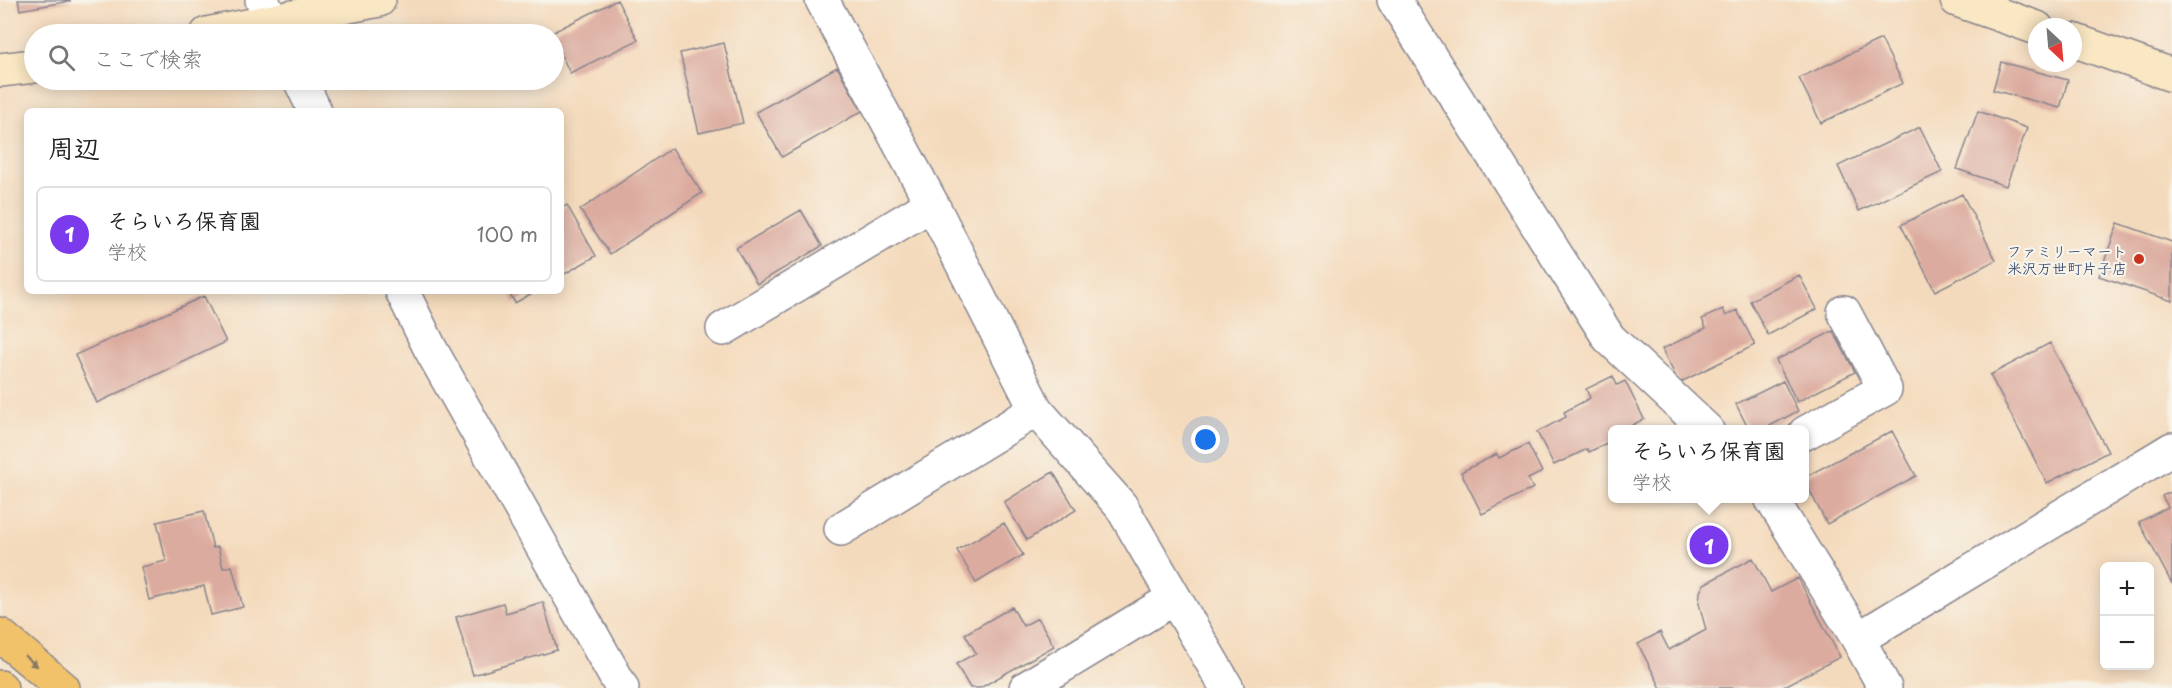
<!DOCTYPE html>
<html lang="ja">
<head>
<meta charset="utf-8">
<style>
	:root { --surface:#fff; --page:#f6f6f6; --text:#222; --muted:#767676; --line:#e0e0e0; --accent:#7c3aed }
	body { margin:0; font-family:"Playpen Sans","Klee One",sans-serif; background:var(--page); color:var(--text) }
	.controls { position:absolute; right:18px; bottom:18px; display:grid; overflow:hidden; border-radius:9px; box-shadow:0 3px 15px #0003 }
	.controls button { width:54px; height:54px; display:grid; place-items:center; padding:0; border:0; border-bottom:2px solid var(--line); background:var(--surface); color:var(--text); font:30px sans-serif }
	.compass { position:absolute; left:2028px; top:18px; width:54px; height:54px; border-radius:50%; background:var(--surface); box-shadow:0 3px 15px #0003; rotate:154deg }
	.you { position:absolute; left:1206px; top:440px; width:21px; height:21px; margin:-15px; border:4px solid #fff; border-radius:50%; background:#1a73e8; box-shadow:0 0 0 9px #1a73e833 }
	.badge { display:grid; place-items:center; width:39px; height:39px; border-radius:50%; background:var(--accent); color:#fff; font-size:20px; font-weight:700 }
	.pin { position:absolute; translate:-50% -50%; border:3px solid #fff; box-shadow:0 2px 6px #0006 }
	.popup { position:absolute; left:1608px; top:425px; width:201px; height:78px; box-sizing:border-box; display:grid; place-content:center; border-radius:9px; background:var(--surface); filter:drop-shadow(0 2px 4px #0005); font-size:20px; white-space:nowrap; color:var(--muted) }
	.popup b { font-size:22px; color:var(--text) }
	.popup::after { content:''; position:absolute; left:50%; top:100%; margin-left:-12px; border:12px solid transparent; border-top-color:var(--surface) }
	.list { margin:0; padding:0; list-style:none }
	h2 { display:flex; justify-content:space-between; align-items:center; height:78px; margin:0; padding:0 24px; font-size:26px }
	h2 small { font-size:20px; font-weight:400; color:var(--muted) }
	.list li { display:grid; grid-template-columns:39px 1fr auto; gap:18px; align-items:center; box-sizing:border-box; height:96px; margin:0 12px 12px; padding:0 12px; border:2px solid var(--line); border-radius:9px }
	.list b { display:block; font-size:22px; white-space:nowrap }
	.list p { margin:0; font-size:20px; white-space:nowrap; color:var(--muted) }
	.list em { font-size:20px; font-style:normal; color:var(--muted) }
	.icon { flex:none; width:33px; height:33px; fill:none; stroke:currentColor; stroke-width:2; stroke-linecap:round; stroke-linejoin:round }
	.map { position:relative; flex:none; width:2172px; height:688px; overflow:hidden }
	.search { position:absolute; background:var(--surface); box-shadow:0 3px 15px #0003; left:24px; top:24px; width:540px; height:66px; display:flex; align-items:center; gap:15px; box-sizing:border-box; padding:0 21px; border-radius:33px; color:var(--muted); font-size:22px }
	.panel { position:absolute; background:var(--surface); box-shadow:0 3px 15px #0003; left:24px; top:108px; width:540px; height:186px; border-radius:9px }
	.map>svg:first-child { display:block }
	.building { fill:#dcab9f }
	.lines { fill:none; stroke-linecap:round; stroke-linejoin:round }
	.street-casing { stroke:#88848d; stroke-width:36 }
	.secondary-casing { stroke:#88848d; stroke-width:36 }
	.highway-casing { stroke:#88848d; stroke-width:36 }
	.street { stroke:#fff; stroke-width:33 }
	.secondary { stroke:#fae7c3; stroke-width:33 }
	.highway { stroke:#f2c26a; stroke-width:33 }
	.oneway { fill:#867864 }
	.poi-dot { fill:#c8321e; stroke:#f7f3e8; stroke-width:2 }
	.labels { text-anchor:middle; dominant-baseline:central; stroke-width:4.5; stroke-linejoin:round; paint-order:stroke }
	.poi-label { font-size:15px; fill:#1b2f5e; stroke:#f7f3e8; text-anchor:end }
</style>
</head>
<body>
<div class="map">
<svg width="2172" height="688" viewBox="0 0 2172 688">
	<rect width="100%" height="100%" fill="#f7f3e8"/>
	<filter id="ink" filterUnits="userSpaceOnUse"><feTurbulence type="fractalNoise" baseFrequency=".0167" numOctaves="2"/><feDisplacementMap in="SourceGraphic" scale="12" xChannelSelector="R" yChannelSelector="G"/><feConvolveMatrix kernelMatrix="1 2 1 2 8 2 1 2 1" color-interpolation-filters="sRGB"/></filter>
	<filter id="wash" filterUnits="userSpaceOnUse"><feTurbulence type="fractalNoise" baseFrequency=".008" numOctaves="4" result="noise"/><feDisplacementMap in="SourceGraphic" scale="24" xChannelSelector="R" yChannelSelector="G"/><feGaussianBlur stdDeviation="1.35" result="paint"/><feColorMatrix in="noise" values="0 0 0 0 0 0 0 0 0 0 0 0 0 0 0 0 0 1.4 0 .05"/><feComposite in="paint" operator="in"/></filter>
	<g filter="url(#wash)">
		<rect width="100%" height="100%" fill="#f4dabc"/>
		<g id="blocks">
			<!-- building -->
			<path class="building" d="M18 0H70V1L20 10Z
				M617 0 638 40 570 73 554 40V34H549Z
				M1881 39 1903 83 1821 123 1799 78Z
				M724 43 743 123 699 133 680 53Z
				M2001 62 2068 80 2060 108 1993 90Z
				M837 67 862 111 782 157 756 112Z
				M1978 111 2027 128 2006 186 1957 169Z
				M1920 127 1942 172 1859 211 1838 166Z
				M672 148 702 193 610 254 580 210Z
				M1962 194 1996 260 1935 291 1901 225Z
				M567 205 596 256 561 276V209Z
				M801 210 822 246 757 284 736 248Z
				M2118 223 2172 242V301L2099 276Z
				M1799 275 1817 309 1768 335 1750 301Z
				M508 291H536L515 303Z
				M204 296 226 342 97 403 75 355Z
				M1723 309 1726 316 1737 310 1755 345 1679 383 1662 349 1706 328 1702 319Z
				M1833 331 1855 372 1797 402 1776 360Z
				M2050 343 2108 452 2047 483 1990 375Z
				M1613 376 1617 385 1625 381 1644 419 1623 430H1613V440L1589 452 1587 449 1554 465 1537 432 1566 417 1564 412 1590 398 1586 389Z
				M1783 381 1798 411 1762 430H1749L1736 404Z
				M1892 431 1916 476 1827 524 1805 482V477Z
				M1528 444 1542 472 1528 479 1533 488 1482 514 1461 472 1497 454 1499 458Z
				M1053 472 1076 510 1027 540 1004 502Z
				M2172 491V584L2139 522 2168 507 2162 496Z
				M204 511 213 548 218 547 223 568 232 566 243 607 211 615 204 586 149 600 141 567 166 561 157 522Z
				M1004 523 1023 555 976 583 957 550Z
				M1753 558 1771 592 1798 578 1840 657 1781 688H1661L1638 644 1660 632 1669 650 1706 630 1699 603 1700 592 1704 584Z
				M543 602 557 650 473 675 456 617 503 603 506 613Z
				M1012 607 1023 626 1038 618 1054 646 980 688H970L956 664 976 653 965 634Z"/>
		</g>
	</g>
	<g filter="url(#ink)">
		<use href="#blocks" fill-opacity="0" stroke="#88848d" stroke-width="1.5"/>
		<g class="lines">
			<defs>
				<path id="street" d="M262 0 278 34
					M822 0 932 204 1036 410 1121 506 1227 688
					M1394 0 1609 338 1707 430
					M300 80 315 111
					M402 291 430 348 622 688
					M723 329 932 204
					M1805 433 1885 389 1844 312
					M1771 498 1858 639 1885 688
					M841 529 1036 410
					M1858 639 2172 449
					M1026 688 1174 598"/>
				<path id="secondary" d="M1957 0 2037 28
					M207 34 379 0
					M2073 40 2172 75
					M0 70 34 66"/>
				<path id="highway" d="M0 635 63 688
					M0 687 1 688"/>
			</defs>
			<!-- street casing -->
			<use href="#street" class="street-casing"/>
			<!-- secondary casing -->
			<use href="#secondary" class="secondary-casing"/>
			<!-- highway casing -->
			<use href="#highway" class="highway-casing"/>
			<!-- street -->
			<use href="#street" class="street"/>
			<!-- secondary -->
			<use href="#secondary" class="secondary"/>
			<!-- highway -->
			<use href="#highway" class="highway"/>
		</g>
		<!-- one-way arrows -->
		<defs><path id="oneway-solid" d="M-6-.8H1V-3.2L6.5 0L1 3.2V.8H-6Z" transform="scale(1.5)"/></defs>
		<use class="oneway" href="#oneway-solid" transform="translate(31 661) rotate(40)"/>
	</g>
	<!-- markers -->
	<circle class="poi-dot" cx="2139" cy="259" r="6"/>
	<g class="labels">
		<!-- poi labels -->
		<g class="poi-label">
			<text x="2127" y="250">ファミリーマート<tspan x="2127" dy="17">米沢万世町片子店</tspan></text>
		</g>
	</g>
</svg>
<div class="controls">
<button>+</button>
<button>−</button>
</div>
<svg class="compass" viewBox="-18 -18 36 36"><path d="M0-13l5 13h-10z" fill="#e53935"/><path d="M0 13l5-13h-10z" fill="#767676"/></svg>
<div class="you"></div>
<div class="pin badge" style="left:1709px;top:545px">1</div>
<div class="popup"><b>そらいろ保育園</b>学校</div>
<div class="search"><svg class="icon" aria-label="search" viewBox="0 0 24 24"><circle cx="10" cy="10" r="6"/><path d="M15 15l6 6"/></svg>ここで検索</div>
<section class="panel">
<h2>周辺<small></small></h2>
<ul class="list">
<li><span class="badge">1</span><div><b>そらいろ保育園</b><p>学校</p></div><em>100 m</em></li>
</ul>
</section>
</div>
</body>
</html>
